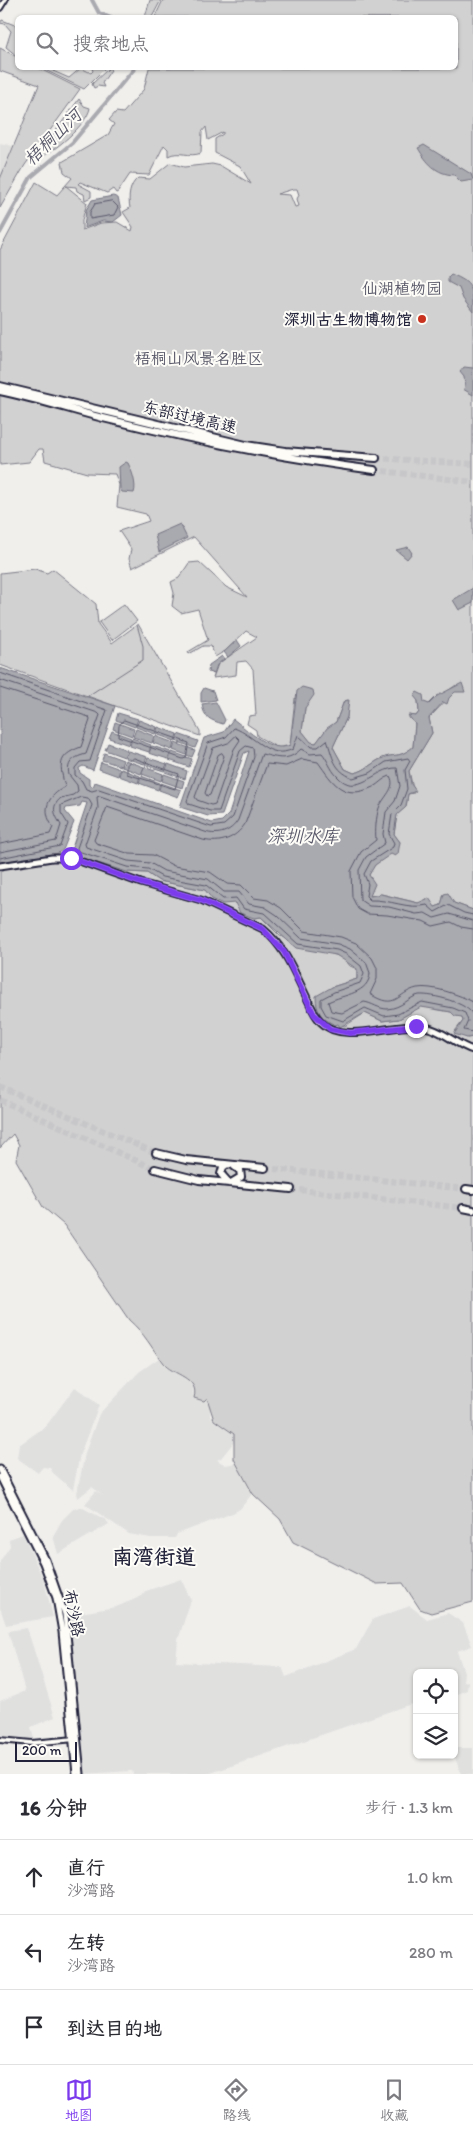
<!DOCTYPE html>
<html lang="zh">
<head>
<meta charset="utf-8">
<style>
	:root { --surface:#fff; --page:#f2f2f3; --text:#2b2b33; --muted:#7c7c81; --line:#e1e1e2; --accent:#7c3aed }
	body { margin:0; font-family:Itim,"LXGW WenKai TC",sans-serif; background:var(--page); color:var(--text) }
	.controls { position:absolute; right:15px; bottom:15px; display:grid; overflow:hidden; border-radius:8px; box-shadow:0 1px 4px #0004 }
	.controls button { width:45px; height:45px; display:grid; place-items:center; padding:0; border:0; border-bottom:1px solid var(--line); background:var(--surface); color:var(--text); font:25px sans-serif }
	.scale { position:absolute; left:15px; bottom:12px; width:62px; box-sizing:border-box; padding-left:5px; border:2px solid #22223b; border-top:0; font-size:14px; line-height:18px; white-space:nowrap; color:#22223b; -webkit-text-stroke:4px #fdfcf7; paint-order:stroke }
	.stop { position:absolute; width:15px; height:15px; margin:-11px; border:4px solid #7c3aed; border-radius:50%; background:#fff }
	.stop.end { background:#7c3aed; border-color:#fff; box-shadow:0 1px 5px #0008 }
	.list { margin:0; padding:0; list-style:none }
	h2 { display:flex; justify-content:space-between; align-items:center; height:65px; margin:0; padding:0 20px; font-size:21px }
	h2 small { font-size:16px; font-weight:400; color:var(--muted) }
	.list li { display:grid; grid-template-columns:32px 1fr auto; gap:15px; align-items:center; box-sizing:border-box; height:75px; padding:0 20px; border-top:1px solid var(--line) }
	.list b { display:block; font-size:19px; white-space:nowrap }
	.list p { margin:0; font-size:16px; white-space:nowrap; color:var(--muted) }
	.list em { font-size:16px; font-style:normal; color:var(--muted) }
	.icon { flex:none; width:28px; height:28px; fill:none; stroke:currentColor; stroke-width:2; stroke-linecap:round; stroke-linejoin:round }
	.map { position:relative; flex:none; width:473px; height:1774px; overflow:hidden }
	.search { position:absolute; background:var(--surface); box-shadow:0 1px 4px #0004; left:15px; right:15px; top:15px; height:55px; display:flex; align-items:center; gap:12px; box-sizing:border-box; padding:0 18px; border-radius:8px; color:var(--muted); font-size:19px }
	.sheet { height:290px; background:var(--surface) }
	nav { display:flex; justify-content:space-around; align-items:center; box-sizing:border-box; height:70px; border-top:1px solid var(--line); background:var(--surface); font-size:14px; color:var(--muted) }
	nav a { display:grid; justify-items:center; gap:2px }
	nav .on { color:var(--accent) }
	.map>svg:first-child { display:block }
	.built { fill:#e0e0df }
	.green { fill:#d2d1d1; stroke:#7a7a86; fill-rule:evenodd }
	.water { fill:#a9a9b0; stroke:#737381 }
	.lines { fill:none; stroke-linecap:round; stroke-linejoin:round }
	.shore { stroke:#58586a; stroke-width:1 }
	.stream { stroke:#737381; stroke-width:1 }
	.river { stroke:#a9a9b0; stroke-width:4 }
	.highway-tunnel { stroke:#c7c6c9; stroke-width:6; stroke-dasharray:6 3; stroke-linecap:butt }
	.secondary-casing { stroke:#22223b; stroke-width:8 }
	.primary-casing { stroke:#22223b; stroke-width:9 }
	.highway-casing { stroke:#22223b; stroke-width:10 }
	.secondary { stroke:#fdfcf7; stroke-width:4 }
	.primary { stroke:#fdfcf7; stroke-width:5 }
	.highway { stroke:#fdfcf7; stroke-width:6 }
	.route { stroke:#7c3aed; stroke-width:6 }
	.poi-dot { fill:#c8321e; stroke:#fdfcf7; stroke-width:2 }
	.labels { text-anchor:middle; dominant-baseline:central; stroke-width:4; stroke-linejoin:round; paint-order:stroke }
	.park-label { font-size:16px; fill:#575768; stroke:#fdfcf7 }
	.poi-label { font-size:16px; font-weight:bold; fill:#22223b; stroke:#fdfcf7; text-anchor:end }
	.street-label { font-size:16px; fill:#22223b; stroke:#fdfcf7 }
	.water-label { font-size:18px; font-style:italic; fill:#58586a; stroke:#fdfcf7 }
	.district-label { font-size:21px; font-weight:bold; fill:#22223b; stroke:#fdfcf7 }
</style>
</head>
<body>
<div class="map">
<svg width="473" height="1774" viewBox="0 0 473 1774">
	<rect width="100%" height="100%" fill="#f0efec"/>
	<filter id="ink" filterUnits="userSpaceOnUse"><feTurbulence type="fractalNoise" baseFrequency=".02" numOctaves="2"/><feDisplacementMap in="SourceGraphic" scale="10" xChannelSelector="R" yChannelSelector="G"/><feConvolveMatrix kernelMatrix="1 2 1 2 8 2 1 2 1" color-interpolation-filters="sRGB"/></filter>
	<g filter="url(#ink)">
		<!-- built -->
		<path class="built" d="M0 143 13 146 0 179Z
			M159 1358 164 1366 184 1376 193 1386 194 1399 204 1401 207 1398 210 1407V1416L214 1421 234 1434V1442L221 1458 217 1460 226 1465 236 1463 252 1494 240 1509 233 1513 177 1534 175 1538H150L129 1534 85 1504 96 1491 103 1496 92 1487 78 1498 77 1493 85 1453 99 1414 139 1372Z
			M75 1387 99 1405 80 1454 73 1490 53 1473 50 1468 43 1467 38 1473 17 1458 19 1445 46 1426Z
			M81 1507 106 1520 109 1524 58 1554 53 1536 62 1520 73 1509Z
			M23 1534 44 1581 53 1617 6 1625 0 1608V1561L10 1546 9 1539Z
			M181 1579 191 1600 178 1640 176 1662 282 1667 286 1677 356 1649 373 1619 410 1606 427 1619 448 1613 463 1623 472 1646 457 1651 464 1672 463 1682 468 1681 467 1690 454 1695V1673H417V1718L411 1704 208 1774H133L132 1771 83 1774 68 1615 116 1607 142 1596 146 1591Z
			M27 1628 55 1717 31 1727 34 1739 0 1736V1701L25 1691 8 1631Z
			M456 1748H473V1774H461L454 1755Z"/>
		<!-- green -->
		<path class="green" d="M150 0H161L152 17H145Z
			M163 0H473V910L454 903 444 894 441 905 435 907 381 894 370 896C371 889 368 881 369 875 372 859 394 857 400 842L394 834 397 814 406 807 408 794 414 793 409 771 432 733 429 718 455 691 456 685 429 704 418 701 419 712 416 716 409 715V718L415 723 413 747C398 759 395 753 383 758 372 762 366 771 354 773L345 769 333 747 347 717 348 700 344 701 336 722 327 729 316 743H311L302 731 305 708 295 698 290 745 278 748 257 736 256 730 247 724 249 716 256 715 253 669 246 661 237 662 236 675 213 678 218 664 257 637 246 631 225 651 215 657 211 646H203L189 654 188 652 208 640 198 609 181 613 172 606 174 593 171 582 179 578 189 563 199 562 226 587 247 597 194 537 132 568 129 559 131 549 119 531 149 521 146 514 117 507 119 485 115 474 87 473 45 461 43 449H39L29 462 0 465V250L36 182 57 195 72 178 64 172 62 162 108 135 114 124 109 120 116 112 123 113 144 89 149 68H456V18L155 17ZM206 127 208 140 223 132V134L215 139V153L240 166 251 184 221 166 212 164 184 167 170 163 150 179 138 178C129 185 128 198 130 208L123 212 133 227 132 231 117 222 101 223 82 230V220L87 203 66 186 76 187 77 191 84 194 85 200 91 197V191L78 184 80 182 107 193 113 189 116 193 118 192 130 174 149 175 164 145 168 149V156C179 150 190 158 201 153L202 132ZM293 189H297L299 195 297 199 299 206 295 207 290 195 277 194Z
			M2 20 17 26V56L6 47 11 31 5 24 0 23Z
			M0 48 17 57 18 68H38L80 89 25 165 0 208V179L39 85 0 71Z
			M41 68H58L53 71 69 78 81 68 91 73 93 71 92 68H105L84 89Z
			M109 68 111 70 102 83 104 87 98 86 94 88 92 84Z
			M79 99 84 106 90 108C87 125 53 152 37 160L38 155Z
			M35 569 47 573 53 569 96 604 98 624 112 643 138 624 200 731V736L0 665V573Z
			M124 604 137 621 112 640 99 622Z
			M50 854 80 857 127 872 147 873 159 881 205 890 211 895 235 903 254 918 261 917 280 936 344 958 350 966 357 969V979L332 987 338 1024 345 1026 365 1013 382 1021 399 1019 421 1006 451 1012 462 1017 463 1021 455 1031 467 1038 473 1037V1602L431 1613 420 1609 403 1583 377 1584 293 1542 280 1519 253 1494 234 1459V1434L214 1420 207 1398 204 1401 194 1398C200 1377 172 1375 163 1363 151 1347 145 1334 129 1320L64 1225 43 1207 16 1160 19 1145 13 1134 0 1148V863Z"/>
		<!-- water -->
		<path class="water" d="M424 145 471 174 473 180 461 182 454 175C436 174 427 163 418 148Z
			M113 196 118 198 122 215 113 222 103 221 84 228 86 210 92 200Z
			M451 274C473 283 473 288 473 312L463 299 459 288 448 282V277Z
			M464 367 473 368V395L463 389 465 387 464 377 460 372Z
			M126 462 128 463C132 471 137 485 134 493L122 492 120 489 119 467Z
			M180 524 187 538 159 552 155 535Z
			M408 547 412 553 407 559 396 550Z
			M473 588V603L459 610 453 600Z
			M237 640 241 646 228 657 224 652Z
			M222 656 224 659 217 665 214 674 208 672 209 665Z
			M0 668 115 706 93 770 83 766 79 768 80 773 89 779V785L93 787 95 782 212 823 222 821 229 814 249 751 244 753 222 815 208 816 180 807 204 738 224 732 233 719C248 730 271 754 290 745L297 691 302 687 313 690 314 695 305 708 302 731 311 742 316 743 327 728 336 722 344 701 349 700 347 717 333 747 345 769 354 773C366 771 372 762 383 758 395 753 398 759 413 747L415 724 408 715 416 716 419 712 418 701 414 696 417 692 423 695 424 702 429 704 437 696 462 683 465 692H455L449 698 447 704 443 702 429 718 432 733 409 771 411 784 416 791 408 794 406 807 397 815 394 834 400 842 398 854 395 856 391 854 375 865 369 875 375 884 370 896 381 894 418 903 429 898 435 907 441 905 444 894 448 893 454 903 473 910V1037L467 1038 454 1034 463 1021 462 1017 455 1016 451 1012 421 1007 399 1019 382 1021 365 1013 340 1027 338 1024 335 1025C321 1018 316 1012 316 996L332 987 357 979V969L336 955 296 948 261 917 254 918 240 913 235 903 223 904 212 899 205 890 159 881 147 873 127 872 72 855 71 851 87 803 82 802 80 806 66 808 65 811 74 822 63 850 56 854 0 863Z
			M204 688 213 691 216 700 201 702V693Z
			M216 702 225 720 223 724C210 720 204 718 202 704Z
			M118 713 138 719 135 727 116 720Z
			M139 720 157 727 155 734 136 727Z
			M115 722 134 729 132 736 113 729Z
			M158 727 177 734 175 741 156 734Z
			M136 729 154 736 152 743 133 737Z
			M112 731 131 738 129 745 109 738Z
			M178 734 198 741 195 748 176 741Z
			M155 736 174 743 172 750 153 743Z
			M132 738 151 745 149 752 130 746Z
			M108 743 127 750 124 757 105 750Z
			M175 743 195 750 192 757 173 750Z
			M152 746 171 752 168 759 149 753Z
			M128 751 147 757 144 764 125 758Z
			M172 752 192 759 189 767 169 760Z
			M104 753 123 760 121 766 102 760Z
			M148 758 167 764 164 771 145 765Z
			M125 760 144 767 141 774 122 767Z
			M101 762 120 769 118 776 99 769Z
			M168 764 187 771 185 779 165 772Z
			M144 767 163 774 161 781 142 774Z
			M121 769 140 776 138 783 119 776Z
			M164 774 184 781 182 788 162 781Z
			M141 776 160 783 158 790 139 783Z
			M161 783 181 790 178 797 159 790Z"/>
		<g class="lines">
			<!-- shore -->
			<path class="shore" d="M112 201 118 207 114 215 90 219V212L95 204Z
				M0 673 107 710 90 761 80 762 75 768V775L82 781 86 789 92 791 99 789 211 827 224 825 233 817 254 757 253 748 246 746 240 751 219 811H210L189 804 187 801 208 743 226 737 234 728C255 735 269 761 293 749L298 735 311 747H318L327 740C333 757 333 770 353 778L370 773 386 762 408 758 410 761 405 770 407 789 401 805 392 814 389 834 394 843 393 847 371 861 364 874 368 884 366 896 370 900C389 899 409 910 427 905L435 912 448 905 464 913 473 915
				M0 680 98 713 100 715 86 754C75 757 66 761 69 775L77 785 78 791 73 795 61 798C50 807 55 815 61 825L56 841 0 852
				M0 688 89 717 90 720 81 747C56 756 60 766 65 787 48 796 41 809 53 827L50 834 0 844
				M124 720 189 743 186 758 183 759 118 736 119 726Z
				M236 736 240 740 234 749 215 804 211 805 197 800 195 797 213 748 228 743Z
				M222 753 224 756 210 795 207 796 205 793 218 755Z
				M134 758 179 774 175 789 127 774V765Z
				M0 858 60 846 68 824 61 813V805L81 797 88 798 92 805 77 848 78 851 127 867 148 869 162 877 206 885 223 899 236 898 244 909 264 913 298 944 337 950 346 954 361 966 364 974 360 983 334 992 321 999V1006L326 1015 343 1021 365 1008 384 1016 398 1014 422 1002 453 1008 465 1013 468 1021 464 1030 473 1032
				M473 921 449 914 434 918 425 913 416 914 389 907 369 906 360 900 359 870 366 857 385 843 383 834 386 812 395 801 400 786 397 768C376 767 357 799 337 776 330 769 328 760 322 753L310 754 301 749C288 762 278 758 262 754L238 820C231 832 218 836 205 832L100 796 97 797 98 808 85 844 86 847 128 861 150 863 164 871 208 879 224 892H239L249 904 265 907 277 915 301 938 338 944 350 949 366 962 370 973C369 994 344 994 328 1002L331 1011 342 1013 364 1002C372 1003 379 1009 387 1009 402 1008 409 997 419 995 433 994 468 1003 473 1015
				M473 929 461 927 451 922 433 926 423 921 387 915 367 914 358 909 352 897 351 871 361 852 376 840C375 831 376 817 379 808 383 797 397 788 390 776 383 778 379 784 373 787 343 801 333 783 318 762L302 759 286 766 267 764 245 824C235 839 220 844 203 840L107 807 94 840 96 843 130 854 153 855 174 866 210 872 227 884 241 885 254 898 268 900 281 908 304 931 341 937 356 943 372 958 377 968V979L370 994C397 1011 396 993 417 988 431 985 461 995 473 1002"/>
			<!-- stream -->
			<path class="stream" d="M86 697 143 660V646L137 625"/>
			<!-- river -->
			<path class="river" d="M92 0 99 13 111 18
				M0 233 31 177 72 143 135 68"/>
			<!-- highway-tunnel -->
			<path class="highway-tunnel" d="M376 458 473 464
				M374 470 473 482
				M0 1087 156 1153
				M0 1100 155 1169
				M265 1168 466 1189
				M291 1189 463 1208"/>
			<defs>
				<path id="secondary" d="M0 8 5 0
					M0 1740 32 1743 75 1739"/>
				<path id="primary" d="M0 866 52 858H71L141 883 201 900 263 929C286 948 295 974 308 1000 312 1008 315 1016 321 1022 344 1046 395 1021 425 1027 443 1030 456 1045 473 1050
					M0 1469 46 1560 65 1614 81 1774
					M0 1477 43 1563 56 1598 62 1632 76 1774"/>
				<path id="highway" d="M0 386 246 445 285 451 376 458
					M0 391C35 398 68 409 103 418 192 440 282 458 374 470
					M156 1153 186 1160 265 1168
					M226 1165 223 1167 221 1174 229 1183
					M155 1169 199 1180 291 1189
					M231 1183 241 1177 240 1170 235 1167
					M466 1189 473 1190
					M463 1208 473 1210"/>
			</defs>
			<!-- secondary casing -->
			<use href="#secondary" class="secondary-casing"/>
			<!-- primary casing -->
			<use href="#primary" class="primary-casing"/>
			<!-- highway casing -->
			<use href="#highway" class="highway-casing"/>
			<!-- secondary -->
			<use href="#secondary" class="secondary"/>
			<!-- primary -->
			<use href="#primary" class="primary"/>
			<!-- highway -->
			<use href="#highway" class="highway"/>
		</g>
	</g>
	<g class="lines" filter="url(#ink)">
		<!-- route -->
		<path class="route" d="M71 858 141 883 201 900 263 929 284 952 314 1014 330 1029 350 1033 416 1026"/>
	</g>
	<!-- markers -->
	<circle class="poi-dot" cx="422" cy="319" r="5"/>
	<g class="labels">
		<!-- park labels -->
		<g class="park-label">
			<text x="402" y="288">仙湖植物园</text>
			<text x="199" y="358">梧桐山风景名胜区</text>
		</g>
		<!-- poi labels -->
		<g class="poi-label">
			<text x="412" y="319">深圳古生物博物馆</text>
		</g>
		<!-- street labels -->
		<g class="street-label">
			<text transform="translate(190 417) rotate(13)">东部过境高速</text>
			<text transform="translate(74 1613) rotate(78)">布沙路</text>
		</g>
		<!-- water labels -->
		<g class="water-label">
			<text transform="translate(53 137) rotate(-44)">梧桐山河</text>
			<text x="303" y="836">深圳水库</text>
		</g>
		<!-- district labels -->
		<g class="district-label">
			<text x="154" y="1556">南湾街道</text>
		</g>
	</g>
</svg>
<div class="controls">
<button><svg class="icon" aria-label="locate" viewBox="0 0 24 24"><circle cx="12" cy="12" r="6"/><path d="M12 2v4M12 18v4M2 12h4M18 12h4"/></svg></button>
<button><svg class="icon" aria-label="layers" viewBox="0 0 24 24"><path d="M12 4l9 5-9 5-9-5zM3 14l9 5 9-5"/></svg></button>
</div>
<div class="scale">200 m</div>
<div class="stop" style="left:71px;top:858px"></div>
<div class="stop end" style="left:416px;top:1026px"></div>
<div class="search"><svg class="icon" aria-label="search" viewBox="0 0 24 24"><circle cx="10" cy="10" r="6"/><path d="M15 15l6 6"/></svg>搜索地点</div>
</div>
<section class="sheet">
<h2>16 分钟<small>步行 · 1.3 km</small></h2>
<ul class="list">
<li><svg class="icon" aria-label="ahead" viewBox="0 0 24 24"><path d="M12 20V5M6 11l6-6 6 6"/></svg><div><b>直行</b><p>沙湾路</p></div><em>1.0 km</em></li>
<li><svg class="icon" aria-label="left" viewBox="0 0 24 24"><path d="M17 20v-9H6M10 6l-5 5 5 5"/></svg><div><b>左转</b><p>沙湾路</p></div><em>280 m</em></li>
<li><svg class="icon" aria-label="arrive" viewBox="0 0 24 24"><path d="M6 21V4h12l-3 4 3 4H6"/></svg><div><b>到达目的地</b></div></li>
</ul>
</section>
<nav>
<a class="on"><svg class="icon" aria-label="map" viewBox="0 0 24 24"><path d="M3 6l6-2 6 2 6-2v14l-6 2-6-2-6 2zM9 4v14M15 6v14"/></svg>地图</a>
<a><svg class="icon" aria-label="directions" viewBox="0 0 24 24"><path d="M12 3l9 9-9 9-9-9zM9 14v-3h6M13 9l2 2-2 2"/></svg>路线</a>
<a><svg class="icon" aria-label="saved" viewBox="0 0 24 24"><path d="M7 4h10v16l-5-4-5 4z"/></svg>收藏</a>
</nav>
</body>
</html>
